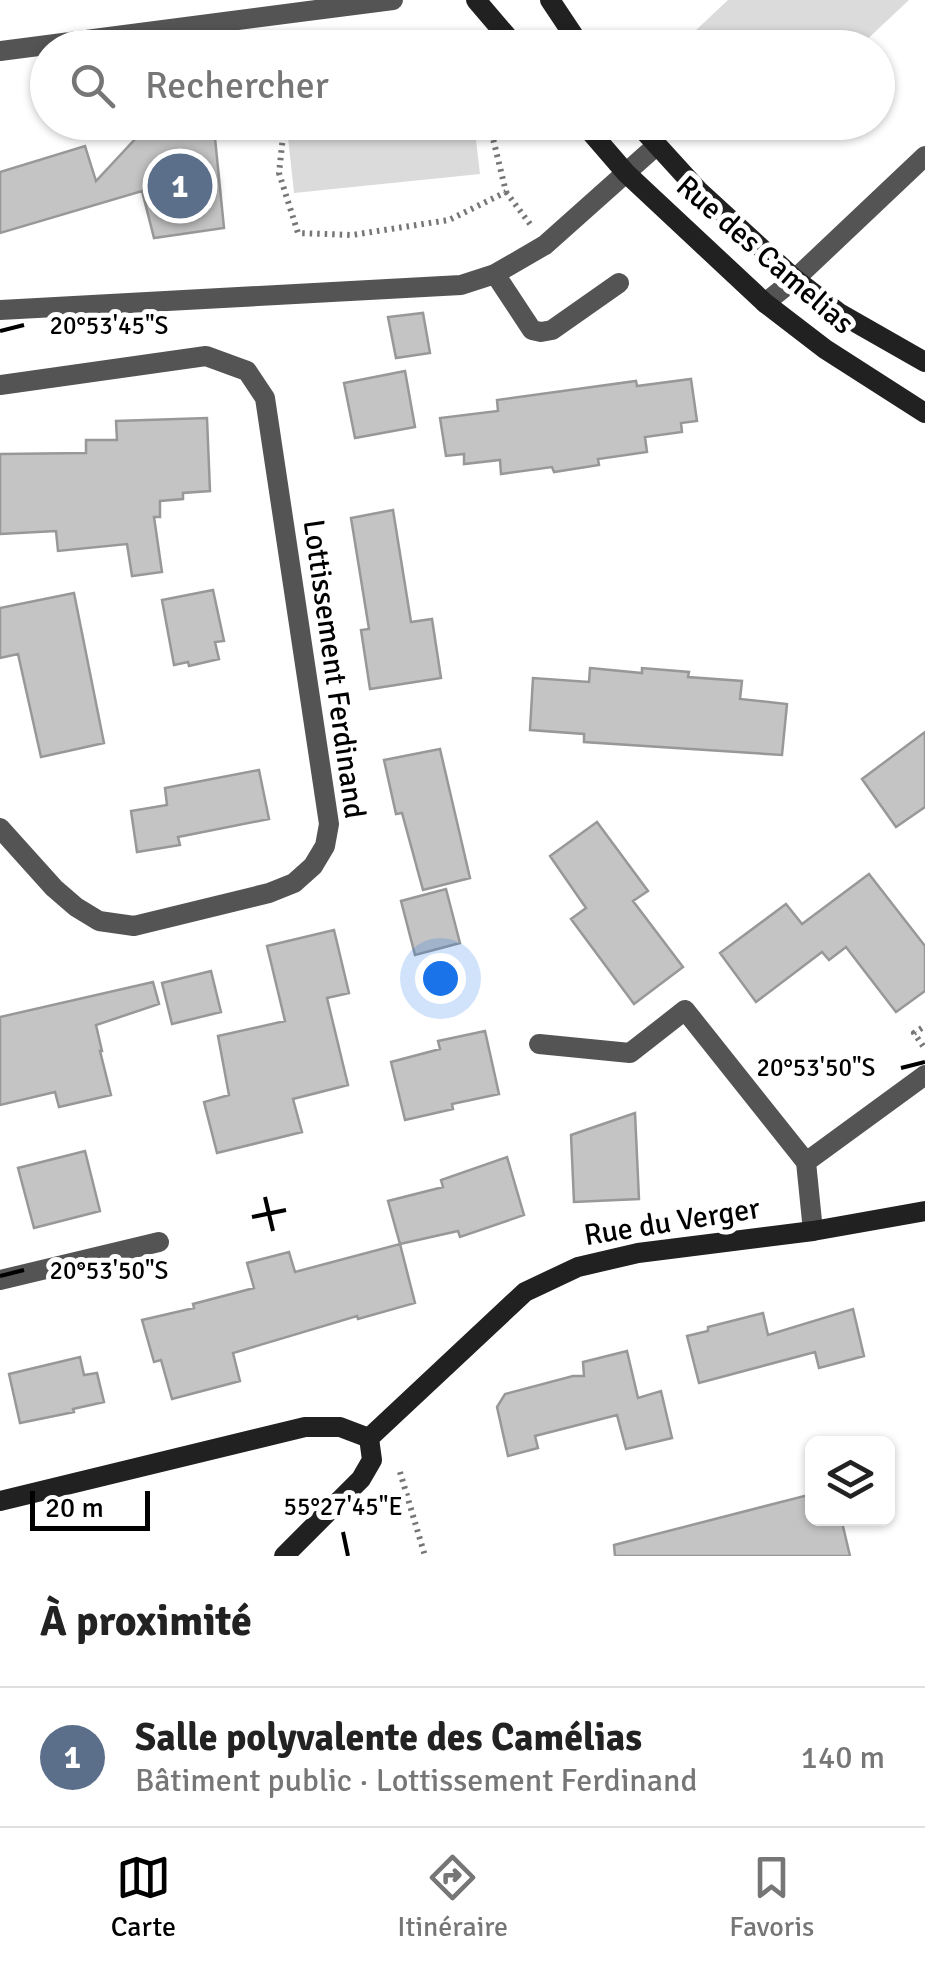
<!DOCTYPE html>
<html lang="fr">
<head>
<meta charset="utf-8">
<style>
	:root { --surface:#fff; --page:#f6f6f6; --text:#222; --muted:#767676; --line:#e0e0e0; --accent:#000 }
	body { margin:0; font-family:Signika,sans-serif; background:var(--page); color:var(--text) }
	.controls { position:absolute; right:30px; bottom:30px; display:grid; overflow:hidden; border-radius:15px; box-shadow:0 2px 8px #0004 }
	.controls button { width:90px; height:90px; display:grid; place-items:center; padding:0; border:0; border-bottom:2px solid var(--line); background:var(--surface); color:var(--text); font:50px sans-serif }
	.scale { position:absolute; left:30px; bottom:25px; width:120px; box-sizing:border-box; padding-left:10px; border:5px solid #000; border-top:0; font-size:28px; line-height:35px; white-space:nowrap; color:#000; -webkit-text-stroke:8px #fff; paint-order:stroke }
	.you { position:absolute; left:440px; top:978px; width:35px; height:35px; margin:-25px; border:8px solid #fff; border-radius:50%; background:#1a73e8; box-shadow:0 0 0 15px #1a73e833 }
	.badge { display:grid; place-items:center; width:65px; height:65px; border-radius:50%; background:var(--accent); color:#fff; font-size:32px; font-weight:700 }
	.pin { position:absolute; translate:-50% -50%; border:5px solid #fff; box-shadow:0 2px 10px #0006 }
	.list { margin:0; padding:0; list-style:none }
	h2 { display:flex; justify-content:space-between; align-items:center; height:130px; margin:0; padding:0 40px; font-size:42px }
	h2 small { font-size:32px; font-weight:400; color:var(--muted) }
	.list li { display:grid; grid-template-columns:65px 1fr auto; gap:30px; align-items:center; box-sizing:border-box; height:140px; padding:0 40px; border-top:2px solid var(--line) }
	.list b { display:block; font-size:38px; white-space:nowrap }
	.list p { margin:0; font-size:32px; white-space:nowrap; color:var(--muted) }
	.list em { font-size:32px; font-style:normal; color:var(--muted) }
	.icon { flex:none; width:55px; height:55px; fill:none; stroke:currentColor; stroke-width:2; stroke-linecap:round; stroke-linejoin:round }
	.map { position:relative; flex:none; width:925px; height:1556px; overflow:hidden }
	.search { position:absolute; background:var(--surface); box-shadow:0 2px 8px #0004; left:30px; right:30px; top:30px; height:110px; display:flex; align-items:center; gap:25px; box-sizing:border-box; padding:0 35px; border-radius:55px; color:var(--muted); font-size:38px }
	.sheet { height:270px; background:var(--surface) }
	nav { display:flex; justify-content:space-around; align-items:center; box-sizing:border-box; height:140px; border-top:2px solid var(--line); background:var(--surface); font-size:28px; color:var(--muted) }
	nav a { display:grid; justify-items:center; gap:5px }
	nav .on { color:var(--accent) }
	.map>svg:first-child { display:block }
	.green { fill:#dbdbdb }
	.building { fill:#c4c4c4; stroke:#989898; stroke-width:2.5 }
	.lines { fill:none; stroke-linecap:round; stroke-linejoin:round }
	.path { stroke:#767676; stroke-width:6; stroke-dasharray:2.5 5; stroke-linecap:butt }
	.lane { stroke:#545454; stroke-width:20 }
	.street { stroke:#545454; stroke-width:20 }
	.secondary { stroke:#212121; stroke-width:20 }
	.ticks { fill:none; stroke:#000; stroke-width:4 }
	.labels { text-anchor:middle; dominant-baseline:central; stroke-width:10; stroke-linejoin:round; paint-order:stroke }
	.street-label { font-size:30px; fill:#000; stroke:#fff }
	.ticks-label { font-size:25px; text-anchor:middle; fill:#000; stroke:#fff; stroke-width:10; stroke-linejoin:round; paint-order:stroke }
</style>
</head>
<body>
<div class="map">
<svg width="925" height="1556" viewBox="0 0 925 1556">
	<rect width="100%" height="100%" fill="#fff"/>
	<!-- green -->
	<path class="green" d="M728 0H909L859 47H678Z
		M431 122 474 123 480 174 294 193 288 137Z"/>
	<!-- building -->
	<path class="building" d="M151 122H199L215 138 224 228 154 238 142 191 0 233V172L85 146 96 181Z
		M423 313 430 353 396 358 388 317Z
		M405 371 415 427 355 438 344 383Z
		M691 379 697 421 681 423 682 432 645 437 647 452 598 459 599 465 554 472 552 467 501 474 500 460 464 464V454L446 456 440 418 498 411 497 400 636 381 637 386Z
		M207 418 210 491 183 493V499L160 501V517H154L162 572 132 576 127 544 58 551 56 531 0 534V454L86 453V440H117L116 421Z
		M393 510 411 622 432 619 441 678 370 689 361 630 369 629 351 518Z
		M213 590 224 641 215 642 219 659 189 666 188 662 174 665 162 600Z
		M74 593 104 743 41 757 18 654 0 658V608Z
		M590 668 642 673V668L689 672 688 677 742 681 740 699 787 704 782 755 584 742V734L530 730 533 678 589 682Z
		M925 732V807L896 827 862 779Z
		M440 749 470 878 423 890 402 813 396 814 384 760Z
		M259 770 269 819 178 837 180 845 137 852 131 811 167 805 165 788Z
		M597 822 648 891 633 901 683 967 634 1004 571 919 586 908 550 856Z
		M869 874 925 946V991L896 1012 846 947 829 960 822 952 756 1002 720 953 786 904 802 924Z
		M446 889 460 943 415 955 401 901Z
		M334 930 349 993 327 998 348 1085 293 1099 302 1132 217 1153 204 1102 229 1095 218 1036 285 1021 267 946Z
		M211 971 221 1012 172 1024 162 983Z
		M153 982 159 1004 96 1025 102 1051H100L111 1095 59 1107 55 1092 0 1105V1017Z
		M485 1031 499 1094 452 1104 453 1109 405 1120 391 1062 440 1049 438 1041Z
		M635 1113 639 1199 574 1202 571 1135Z
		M85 1151 100 1211 34 1228 18 1168Z
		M507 1157 524 1215 460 1237 458 1231 400 1244 388 1201 443 1187 441 1180Z
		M400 1244 415 1303 358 1319 357 1316 233 1353 240 1381 172 1399 161 1360 154 1362 142 1320 194 1308 193 1304 254 1288 247 1263 289 1252 295 1272Z
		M853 1309 864 1356 819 1368 815 1352 699 1383 687 1336 708 1331V1327L763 1313 768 1335Z
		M627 1351 638 1398 661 1391 672 1438 626 1449 617 1415 535 1436 538 1448 508 1456 497 1407 505 1394 573 1376H584L583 1362Z
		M80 1357 84 1375 97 1373 104 1402 73 1409 74 1412 20 1423 9 1374Z
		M812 1494V1518H841L850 1556H615L614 1545Z"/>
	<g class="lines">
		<!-- path -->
		<path class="path" d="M305 122 284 127 279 173 298 233 352 235 449 220 506 192 489 122
			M506 192 530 224
			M923 1046 914 1033 925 1026
			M400 1472 425 1556"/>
		<!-- lane -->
		<path class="lane" d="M0 51 393 0
			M495 274 532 330 541 332 552 330 619 283
			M0 310 461 285 495 274 545 245 656 146
			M539 1044 630 1053 685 1010 806 1162 813 1231
			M806 1162 925 1075"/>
		<!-- street -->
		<path class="street" d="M765 303 795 279 925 156
			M0 385 206 356 247 371 265 398 329 824 325 846 313 866 294 883 269 893 134 926 99 921 76 907 54 888 0 828
			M0 1280 159 1242"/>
		<!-- secondary -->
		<path class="secondary" d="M476 0 517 48
			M550 0 582 48
			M582 122 626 173 765 303 825 349 925 413
			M636 122 698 190 795 279 839 313 925 362
			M369 1438 525 1292 578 1267 638 1253 813 1231 925 1211
			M0 1501 305 1427H340L369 1438 372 1460 361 1479 284 1556"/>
	</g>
	<!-- ticks -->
	<path class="ticks" d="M0 331 24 325M901 1068 925 1062M265 1197 273 1231M252 1217 286 1210M0 1276 24 1270M343 1532 348 1556"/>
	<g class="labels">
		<!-- street labels -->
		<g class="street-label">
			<text transform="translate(765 255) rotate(41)">Rue des Camelias</text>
			<text transform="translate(334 669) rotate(82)">Lottissement Ferdinand</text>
			<text transform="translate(672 1222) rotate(-9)">Rue du Verger</text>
		</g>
	</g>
	<g class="ticks-label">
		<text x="109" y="334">20°53'45"S</text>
		<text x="816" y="1076">20°53'50"S</text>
		<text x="109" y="1279">20°53'50"S</text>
		<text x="343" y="1515">55°27'45"E</text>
	</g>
</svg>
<div class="controls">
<button><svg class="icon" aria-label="layers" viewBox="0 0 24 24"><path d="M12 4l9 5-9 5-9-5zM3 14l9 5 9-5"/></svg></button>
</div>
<div class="scale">20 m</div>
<div class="you"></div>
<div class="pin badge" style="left:180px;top:186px;background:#5c6f8a">1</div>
<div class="search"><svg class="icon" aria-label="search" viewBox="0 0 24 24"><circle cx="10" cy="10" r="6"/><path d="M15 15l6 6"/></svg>Rechercher</div>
</div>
<section class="sheet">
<h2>À proximité<small></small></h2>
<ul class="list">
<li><span class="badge" style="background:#5c6f8a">1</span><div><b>Salle polyvalente des Camélias</b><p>Bâtiment public · Lottissement Ferdinand</p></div><em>140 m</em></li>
</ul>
</section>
<nav>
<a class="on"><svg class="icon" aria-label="map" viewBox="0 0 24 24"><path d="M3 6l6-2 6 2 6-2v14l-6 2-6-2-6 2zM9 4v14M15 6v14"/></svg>Carte</a>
<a><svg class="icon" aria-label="directions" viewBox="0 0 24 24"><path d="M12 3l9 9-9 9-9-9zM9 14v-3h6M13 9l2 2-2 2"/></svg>Itinéraire</a>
<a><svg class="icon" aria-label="saved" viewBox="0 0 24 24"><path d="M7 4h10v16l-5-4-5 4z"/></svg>Favoris</a>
</nav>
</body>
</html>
